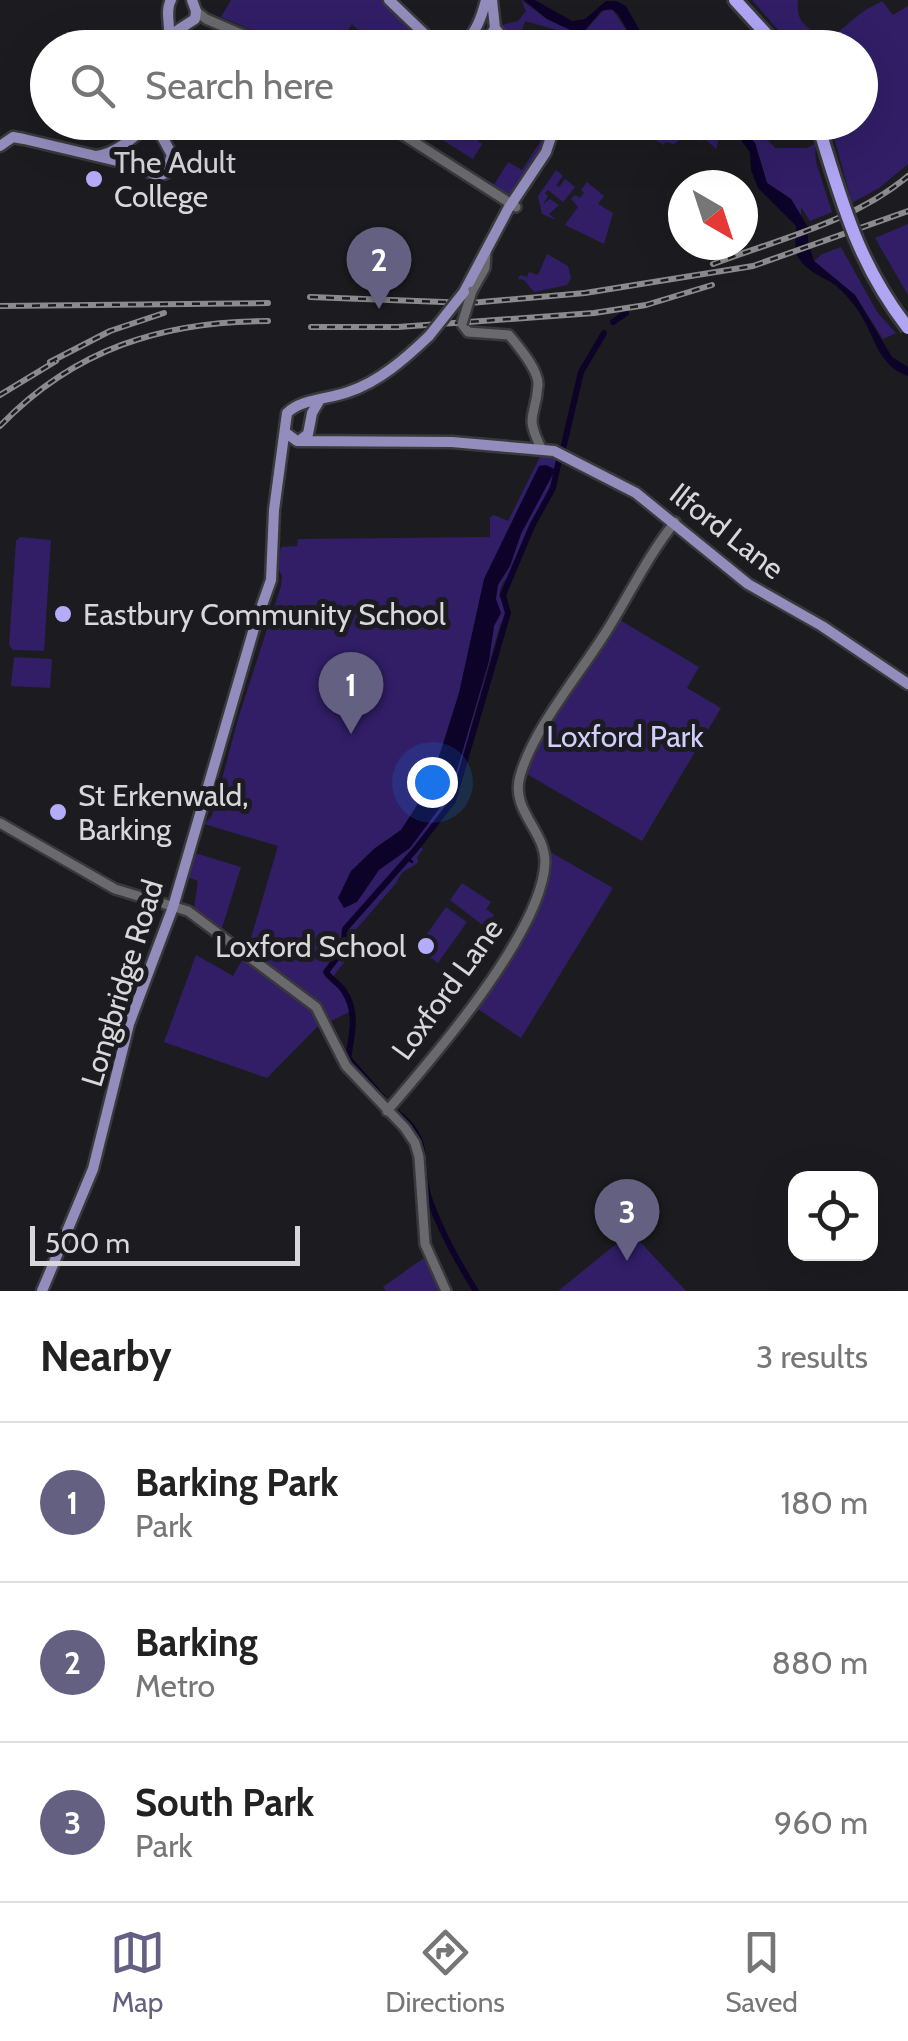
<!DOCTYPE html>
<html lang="en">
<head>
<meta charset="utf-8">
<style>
	:root { --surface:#fff; --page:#f6f6f6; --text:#222; --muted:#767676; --line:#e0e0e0; --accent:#646082 }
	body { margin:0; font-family:Cabin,sans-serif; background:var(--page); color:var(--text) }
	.controls { position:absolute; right:30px; bottom:30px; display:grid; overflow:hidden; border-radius:20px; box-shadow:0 10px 40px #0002 }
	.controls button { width:90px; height:90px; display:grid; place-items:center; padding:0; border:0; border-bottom:2px solid var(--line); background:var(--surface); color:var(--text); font:50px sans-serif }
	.compass { position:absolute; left:668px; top:170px; width:90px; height:90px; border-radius:50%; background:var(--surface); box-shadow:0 10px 40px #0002; rotate:141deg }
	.scale { position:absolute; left:30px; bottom:25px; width:270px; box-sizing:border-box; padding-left:10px; border:5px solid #d8d8da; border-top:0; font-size:28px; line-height:35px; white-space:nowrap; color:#d8d8da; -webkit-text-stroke:8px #1c1c20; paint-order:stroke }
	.you { position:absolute; left:432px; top:782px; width:35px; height:35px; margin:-25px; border:8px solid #fff; border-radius:50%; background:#1a73e8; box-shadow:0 0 0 15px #1a73e833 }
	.badge { display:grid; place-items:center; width:65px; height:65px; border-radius:50%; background:var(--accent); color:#fff; font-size:32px; font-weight:700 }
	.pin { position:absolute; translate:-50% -82px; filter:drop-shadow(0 2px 5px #0008) }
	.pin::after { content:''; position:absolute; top:52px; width:35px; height:30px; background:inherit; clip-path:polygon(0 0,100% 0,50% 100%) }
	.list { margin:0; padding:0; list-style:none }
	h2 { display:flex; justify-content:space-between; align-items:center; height:130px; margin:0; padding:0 40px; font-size:42px }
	h2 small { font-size:32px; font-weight:400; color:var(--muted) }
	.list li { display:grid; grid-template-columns:65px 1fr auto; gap:30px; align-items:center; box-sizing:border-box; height:160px; padding:0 40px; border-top:2px solid var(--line) }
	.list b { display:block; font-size:38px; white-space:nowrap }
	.list p { margin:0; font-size:32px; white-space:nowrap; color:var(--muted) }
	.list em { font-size:32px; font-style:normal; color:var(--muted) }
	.icon { flex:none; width:55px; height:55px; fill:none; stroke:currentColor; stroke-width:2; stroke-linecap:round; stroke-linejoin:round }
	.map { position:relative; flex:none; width:908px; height:1291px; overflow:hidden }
	.search { position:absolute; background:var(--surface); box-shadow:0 10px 40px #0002; left:30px; right:30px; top:30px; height:110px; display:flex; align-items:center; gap:25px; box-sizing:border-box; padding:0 35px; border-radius:55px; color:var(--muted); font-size:38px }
	.sheet { height:610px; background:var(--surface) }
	nav { display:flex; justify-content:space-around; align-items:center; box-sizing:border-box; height:140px; border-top:2px solid var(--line); background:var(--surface); font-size:28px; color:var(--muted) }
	nav a { display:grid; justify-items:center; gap:5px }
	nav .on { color:var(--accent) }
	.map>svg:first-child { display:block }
	.green { fill:#311e67 }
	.water { fill:#0d0228 }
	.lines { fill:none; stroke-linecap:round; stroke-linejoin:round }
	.stream { stroke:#0d0228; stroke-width:2.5 }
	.river { stroke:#0d0228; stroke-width:6 }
	.secondary-casing { stroke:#39393c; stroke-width:14 }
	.primary-casing { stroke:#39393c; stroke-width:15 }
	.highway-casing { stroke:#39393c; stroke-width:18 }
	.secondary { stroke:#69696e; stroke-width:9 }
	.primary { stroke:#938dbd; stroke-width:10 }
	.highway { stroke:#afa5f2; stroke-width:12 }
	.rail-casing { stroke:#8b8b8d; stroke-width:6 }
	.rail { stroke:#1c1c20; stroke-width:2.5; stroke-dasharray:8; stroke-linecap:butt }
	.secondary-bridge-casing { stroke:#39393c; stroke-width:14; stroke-linecap:butt }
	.primary-bridge-casing { stroke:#39393c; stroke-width:15; stroke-linecap:butt }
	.highway-bridge-casing { stroke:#39393c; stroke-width:18; stroke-linecap:butt }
	.secondary-bridge { stroke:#69696e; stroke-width:9 }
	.primary-bridge { stroke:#938dbd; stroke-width:10 }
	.highway-bridge { stroke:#afa5f2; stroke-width:12 }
	.poi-dot { fill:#b5acf8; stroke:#1c1c20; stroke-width:4 }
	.labels { text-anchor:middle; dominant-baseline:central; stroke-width:10; stroke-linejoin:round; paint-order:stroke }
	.poi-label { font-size:30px; fill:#d8d8da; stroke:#1c1c20; text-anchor:start }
	.street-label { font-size:30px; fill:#d8d8da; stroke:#1c1c20 }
	.park-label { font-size:30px; fill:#d3cffc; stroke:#1c1c20 }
</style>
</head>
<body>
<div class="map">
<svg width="908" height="1291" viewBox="0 0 908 1291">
	<rect width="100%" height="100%" fill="#1c1c20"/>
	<!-- green -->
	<path class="green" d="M231 0H384L433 47H375L352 24 337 47H290L221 17Z
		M521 0 547 19 581 35 604 10H613L637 47H591L581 37 525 21 522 30 525 43 530 47 536 42 540 47H520L501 30 502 25 518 21 526 11Z
		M752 0H798C797 13 799 22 810 29 833 45 843 26 860 14 866 9 875 5 882 1L893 15 908 6V164L879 188 852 203 830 123 860 122V48L793 47Z
		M443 123H462L459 127 482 144 473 159 433 134Z
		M552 123 545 145 511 198 492 188 508 162 522 170Z
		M647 123H691L721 132 716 149 704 138 699 141 688 135 674 144 665 142 664 145 653 139 656 131Z
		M722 123 754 125 775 148H807L815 144 816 162 832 212 810 221 801 207V217L791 199 767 183 755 143 744 131Z
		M556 170 563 176 556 185 559 187 565 179 575 187 563 202 548 190 545 193 548 196 543 204 550 199 559 205 549 214 556 220 542 214 538 196Z
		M587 182 604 196 598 204 613 213 604 244 565 225 578 207 571 199 575 195 580 198 584 193 581 190Z
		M908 224V295L875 238Z
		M841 247 877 312 896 333 883 339 855 295 814 261 822 254Z
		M547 254 568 266 571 278 567 285 534 292 524 280 518 279 520 275 527 277 529 272 538 275Z
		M542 453 557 458V471L509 575 502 584 499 596 507 613 500 625 449 805 345 928 342 949 326 974 344 992 351 1011 331 1021 319 1003 248 948 278 846 204 824 212 816 238 719 281 586 282 576 277 566 281 547 297 546 298 539 490 537V517L494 515 508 521Z
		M20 537 51 540 44 651 13 650 9 645 16 541Z
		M618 619 699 667 687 688 721 708 642 841 525 773 551 720Z
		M14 657 52 659 50 688 11 686Z
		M420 847 423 849 417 857 418 862C409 871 402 868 397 882L353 933 352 952 332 978 329 971 345 949 348 929 408 862H413L411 858Z
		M547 850 613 888 521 1038 475 1007 526 928Z
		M195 853 241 867 222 928 194 908 198 881 187 877Z
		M462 883 491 902 486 909 494 915 485 927 450 900Z
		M446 907 467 922 438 963 417 948Z
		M196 955 233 976 244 957 312 1010 321 1023 267 1078 164 1042Z
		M631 1232 686 1291H558Z
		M425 1257 441 1291H386L383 1287Z"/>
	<!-- water -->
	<path class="water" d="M524 0H535L572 21 585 19 606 1H616L626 6 649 47H637L618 14 611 9 601 11 581 35 547 19Z
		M691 123H722L744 131 755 143 767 183 791 199 808 227V242L814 261 855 295 892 357 908 367V376C877 366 875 334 857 309 851 301 844 292 835 285 822 276 807 272 798 257 793 249 797 235 796 226L758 188 751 170 750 152 740 139Z
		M546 465 554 469 553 474 521 534 510 566 498 585 496 599 501 613 494 626 489 661 450 794 410 848 379 870 357 902 344 908 338 898 351 871 375 848 401 830 430 785 459 693 484 579 539 466Z"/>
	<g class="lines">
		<!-- stream -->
		<path class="stream" d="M408 858 412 862"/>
		<!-- river -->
		<path class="river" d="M613 322 626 313
			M563 449 581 372 604 333
			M383 1098 348 1058C352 1035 358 1012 344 991 339 983 331 980 326 972L343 950 345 929 415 850 453 801 508 613 503 595 532 526 553 488 559 460
			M394 1110C437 1143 416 1163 430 1201 442 1234 457 1261 476 1291"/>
		<defs>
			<path id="secondary" d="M196 11 206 19 274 48
				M383 122 516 207
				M472 291 485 268 486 252
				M462 324 468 332 509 335C518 346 539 370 538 385 536 418 524 413 541 448
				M0 823 115 889 188 911 316 1007 346 1066 405 1128 415 1143 419 1157 425 1244 446 1291
				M387 1111C432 1059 543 931 545 862 545 830 510 810 520 776 533 729 579 675 606 632 629 596 648 555 675 522"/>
			<path id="primary" d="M389 0 435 44
				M492 0 495 28 506 42
				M432 40C468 54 478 31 486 0
				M168 42C172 28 164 12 171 0
				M467 45 491 35 495 28
				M172 48 178 30 195 19 196 11 192 0
				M0 146 13 137 24 139 134 165 158 176 166 173 172 155 154 122
				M96 156C114 154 137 137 148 122
				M464 292 508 209 546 152 556 122
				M286 433 297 441 452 442 554 451 636 493 748 584 822 626 908 684
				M299 441 308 434 312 413 319 401
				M42 1291 93 1169 129 1024 173 907 255 625 271 580 274 510 287 413C301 399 329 399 348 392 379 382 406 358 429 336"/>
			<path id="highway" d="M735 0 779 48"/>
		</defs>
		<!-- secondary casing -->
		<use href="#secondary" class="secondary-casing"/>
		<!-- primary casing -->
		<use href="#primary" class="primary-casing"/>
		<!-- highway casing -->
		<use href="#highway" class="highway-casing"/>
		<!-- secondary -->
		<use href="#secondary" class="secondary"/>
		<!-- primary -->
		<use href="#primary" class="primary"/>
		<!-- highway -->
		<use href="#highway" class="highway"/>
		<defs>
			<path id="rail" d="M713 264C779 239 853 222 908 176
				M310 297 470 303 585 293 753 266 908 211
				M0 306 268 303
				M311 327H398L594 313 646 305 712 285
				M50 362 110 331 164 313
				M0 395 56 361
				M0 426C74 349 163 321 268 321"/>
		</defs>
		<!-- rail casing -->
		<use href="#rail" class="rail-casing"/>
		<!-- rail -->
		<use href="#rail" class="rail"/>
		<defs>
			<path id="secondary-bridge" d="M462 324 472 291"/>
			<path id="primary-bridge" d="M429 336 464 292"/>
			<path id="highway-bridge" d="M817 122C842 201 856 261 908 328"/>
		</defs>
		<!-- secondary-bridge casing -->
		<use href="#secondary-bridge" class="secondary-bridge-casing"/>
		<!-- primary-bridge casing -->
		<use href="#primary-bridge" class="primary-bridge-casing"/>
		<!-- highway-bridge casing -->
		<use href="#highway-bridge" class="highway-bridge-casing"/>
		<!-- secondary-bridge -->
		<use href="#secondary-bridge" class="secondary-bridge"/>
		<!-- primary-bridge -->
		<use href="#primary-bridge" class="primary-bridge"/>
		<!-- highway-bridge -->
		<use href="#highway-bridge" class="highway-bridge"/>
	</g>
	<!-- markers -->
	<g class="poi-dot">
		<circle cx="94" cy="179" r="10"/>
		<circle cx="63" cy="614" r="10"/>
		<circle cx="58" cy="812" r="10"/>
		<circle cx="426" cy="946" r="10"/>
	</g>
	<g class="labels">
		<!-- poi labels -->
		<g class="poi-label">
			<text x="114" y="162">The Adult<tspan x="114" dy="34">College</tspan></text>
			<text x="83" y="614">Eastbury Community School</text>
			<text x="78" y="795">St Erkenwald,<tspan x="78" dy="34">Barking</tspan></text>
			<text x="406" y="946" text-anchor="end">Loxford School</text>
		</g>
		<!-- street labels -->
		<g class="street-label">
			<text transform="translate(727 531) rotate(38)">Ilford Lane</text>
			<text transform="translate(122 983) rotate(-73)">Longbridge Road</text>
			<text transform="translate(447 989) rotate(-54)">Loxford Lane</text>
		</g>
		<!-- park labels -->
		<g class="park-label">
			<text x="625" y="736">Loxford Park</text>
		</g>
	</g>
</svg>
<div class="controls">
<button><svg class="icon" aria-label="locate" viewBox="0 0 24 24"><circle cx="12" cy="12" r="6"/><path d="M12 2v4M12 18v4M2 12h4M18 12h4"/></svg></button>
</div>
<svg class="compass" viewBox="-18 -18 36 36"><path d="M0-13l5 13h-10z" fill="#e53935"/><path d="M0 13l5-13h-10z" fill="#767676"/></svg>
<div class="scale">500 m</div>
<div class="you"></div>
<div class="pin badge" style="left:351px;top:734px">1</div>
<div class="pin badge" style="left:379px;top:309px">2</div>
<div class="pin badge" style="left:627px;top:1261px">3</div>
<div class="search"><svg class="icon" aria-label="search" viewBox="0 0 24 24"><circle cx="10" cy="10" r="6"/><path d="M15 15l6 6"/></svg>Search here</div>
</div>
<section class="sheet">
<h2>Nearby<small>3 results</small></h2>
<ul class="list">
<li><span class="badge">1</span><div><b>Barking Park</b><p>Park</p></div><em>180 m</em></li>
<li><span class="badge">2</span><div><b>Barking</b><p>Metro</p></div><em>880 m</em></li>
<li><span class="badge">3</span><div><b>South Park</b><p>Park</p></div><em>960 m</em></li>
</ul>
</section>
<nav>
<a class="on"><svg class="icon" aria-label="map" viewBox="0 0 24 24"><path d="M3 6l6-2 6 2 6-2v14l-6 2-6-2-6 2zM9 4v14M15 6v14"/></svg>Map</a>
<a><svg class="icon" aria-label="directions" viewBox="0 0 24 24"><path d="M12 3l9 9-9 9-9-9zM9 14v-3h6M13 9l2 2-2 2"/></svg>Directions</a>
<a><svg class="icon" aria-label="saved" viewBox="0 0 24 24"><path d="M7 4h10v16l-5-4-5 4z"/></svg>Saved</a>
</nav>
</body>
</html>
